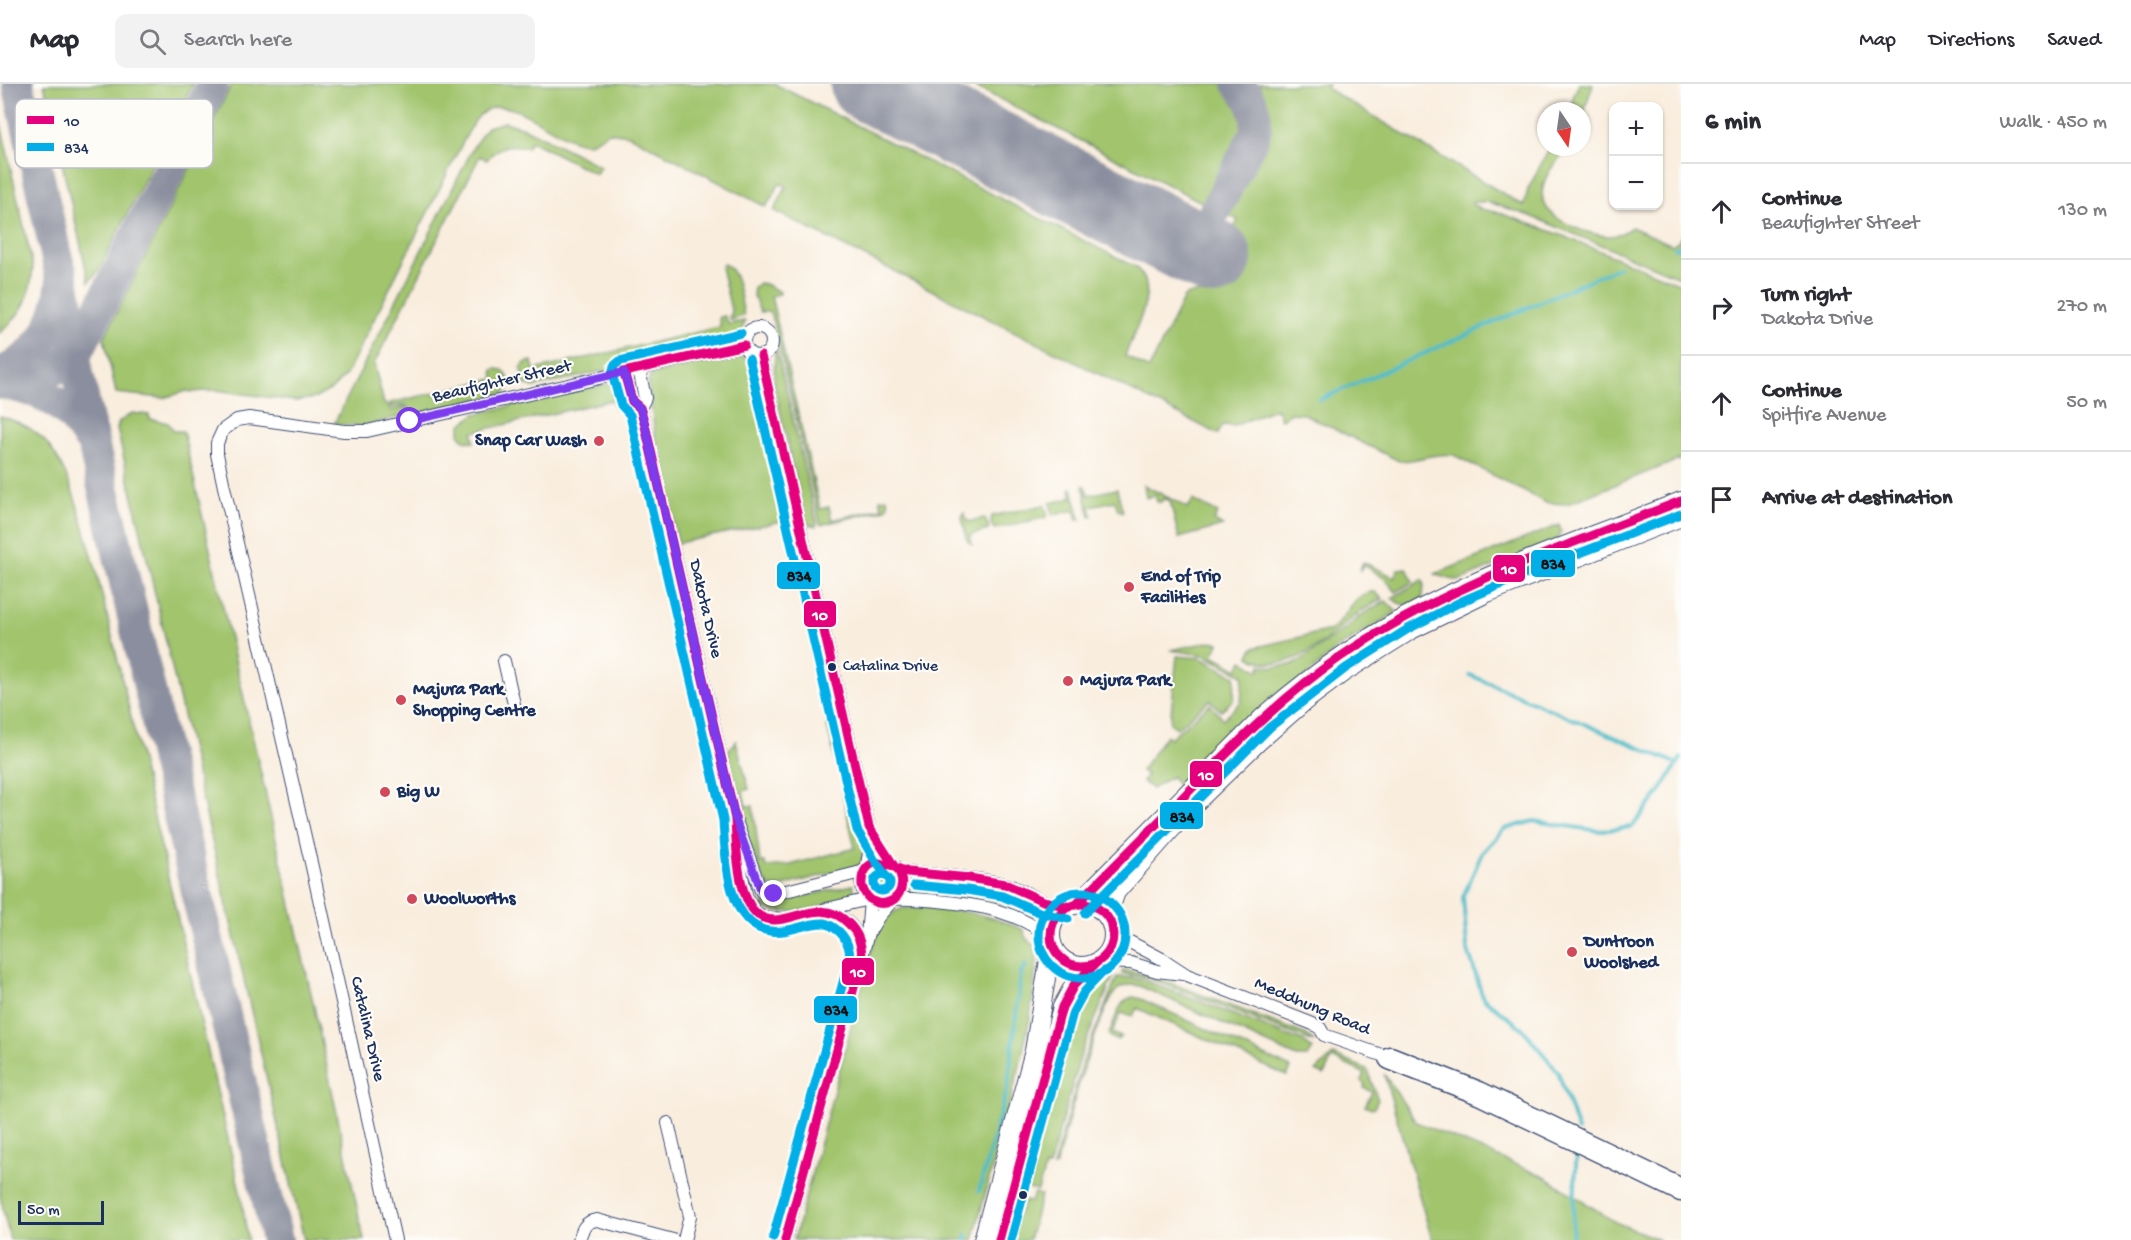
<!DOCTYPE html>
<html lang="en">
<head>
<meta charset="utf-8">
<style>
	:root { --surface:#fff; --page:#f2f2f3; --text:#2b2b33; --muted:#7c7c81; --line:#e1e1e2 }
	body { margin:0; font-family:"Gochi Hand",sans-serif; background:var(--page); color:var(--text) }
	.controls { position:absolute; right:18px; top:18px; display:grid; overflow:hidden; border-radius:12px; box-shadow:0 2px 4px #0004 }
	.controls button { width:54px; height:54px; display:grid; place-items:center; padding:0; border:0; border-bottom:2px solid var(--line); background:var(--surface); color:var(--text); font:30px sans-serif }
	.compass { position:absolute; left:1537px; top:18px; width:54px; height:54px; border-radius:50%; background:var(--surface); box-shadow:0 2px 4px #0004; rotate:167deg }
	.scale { position:absolute; left:18px; bottom:15px; width:86px; box-sizing:border-box; padding-left:6px; border:3px solid #1b2f5e; border-top:0; font-size:16px; line-height:21px; white-space:nowrap; color:#1b2f5e; -webkit-text-stroke:4px #fdfcf7; paint-order:stroke }
	.stop { position:absolute; width:18px; height:18px; margin:-14px; border:4px solid #7c3aed; border-radius:50%; background:#fff }
	.stop.end { background:#7c3aed; border-color:#fff; box-shadow:0 2px 6px #0008 }
	.list { margin:0; padding:0; list-style:none }
	h2 { display:flex; justify-content:space-between; align-items:center; height:78px; margin:0; padding:0 24px; font-size:26px }
	h2 small { font-size:20px; font-weight:400; color:var(--muted) }
	.list li { display:grid; grid-template-columns:39px 1fr auto; gap:18px; align-items:center; box-sizing:border-box; height:96px; padding:0 24px; border-top:2px solid var(--line) }
	.list b { display:block; font-size:22px; white-space:nowrap }
	.list p { margin:0; font-size:20px; white-space:nowrap; color:var(--muted) }
	.list em { font-size:20px; font-style:normal; color:var(--muted) }
	.icon { flex:none; width:33px; height:33px; fill:none; stroke:currentColor; stroke-width:2; stroke-linecap:round; stroke-linejoin:round }
	.map { position:relative; flex:none; width:1681px; height:1156px; overflow:hidden }
	header { display:flex; align-items:center; gap:36px; box-sizing:border-box; height:84px; padding:0 30px; background:var(--surface); border-bottom:2px solid var(--line) }
	header strong { font-size:28px }
	nav { display:flex; gap:33px; margin-inline-start:auto; font-size:21px }
	.search { width:420px; height:54px; background:var(--page); display:flex; align-items:center; gap:15px; box-sizing:border-box; padding:0 21px; border-radius:12px; color:var(--muted); font-size:22px }
	main { display:flex }
	aside { flex:1; background:var(--surface) }
	.map>svg:first-child { display:block }
	.green { fill:#a1c46d; stroke:#5e7a66; stroke-width:1.5 }
	.lines { fill:none; stroke-linecap:round; stroke-linejoin:round }
	.stream { stroke:#50bdca; stroke-width:4 }
	.taxiway { stroke:#8a8e9e; stroke-width:32 }
	.runway { stroke:#8a8e9e; stroke-width:76 }
	.street-casing { stroke:#3c4c71; stroke-width:14 }
	.secondary-casing { stroke:#3c4c71; stroke-width:20 }
	.highway-casing { stroke:#3c4c71; stroke-width:25 }
	.street { stroke:#fff; stroke-width:12 }
	.secondary { stroke:#fff; stroke-width:18 }
	.highway { stroke:#fff; stroke-width:22 }
	.bus-1-casing { stroke:#fdfcf7; stroke-width:14 }
	.bus-2-casing { stroke:#fdfcf7; stroke-width:14 }
	.bus-1 { stroke:#e5007d; stroke-width:9 }
	.bus-2 { stroke:#01aee8; stroke-width:9 }
	.route { stroke:#7c3aed; stroke-width:8 }
	.poi-dot { fill:#d1495b; stroke:#fdfcf7; stroke-width:2 }
	.bus-dot { fill:#1b2f5e; stroke:#fdfcf7; stroke-width:2 }
	.labels { text-anchor:middle; dominant-baseline:central; stroke-width:4.5; stroke-linejoin:round; paint-order:stroke }
	.bus-label { font-size:16px; fill:#1b2f5e; stroke:#fdfcf7; text-anchor:start }
	.street-label { font-size:18px; fill:#1b2f5e; stroke:#fdfcf7 }
	.poi-label { font-size:18px; font-weight:bold; fill:#1b2f5e; stroke:#fdfcf7; text-anchor:start }
	.key { fill:#fdfcf7; stroke:#b9bec9; stroke-width:1.5 }
	.key-label { font-size:16px; fill:#1b2f5e }
	.line-badge { stroke:#fdfcf7; stroke-width:2 }
	.badge-label { font-size:16px; text-anchor:middle; font-weight:bold; fill:#fff }
	.pale-badge-label { font-size:16px; text-anchor:middle; font-weight:bold; fill:#111 }
</style>
</head>
<body>
<header>
<strong>Map</strong>
<div class="search"><svg class="icon" aria-label="search" viewBox="0 0 24 24"><circle cx="10" cy="10" r="6"/><path d="M15 15l6 6"/></svg>Search here</div>
<nav><a>Map</a><a>Directions</a><a>Saved</a></nav>
</header>
<main>
<div class="map">
<svg width="1681" height="1156" viewBox="0 0 1681 1156">
	<rect width="100%" height="100%" fill="#fdfcf7"/>
	<filter id="ink" filterUnits="userSpaceOnUse"><feTurbulence type="fractalNoise" baseFrequency=".0167" numOctaves="2"/><feDisplacementMap in="SourceGraphic" scale="12" xChannelSelector="R" yChannelSelector="G"/><feConvolveMatrix kernelMatrix="1 2 1 2 8 2 1 2 1" color-interpolation-filters="sRGB"/></filter>
	<filter id="wash" filterUnits="userSpaceOnUse"><feTurbulence type="fractalNoise" baseFrequency=".008" numOctaves="4" result="noise"/><feDisplacementMap in="SourceGraphic" scale="24" xChannelSelector="R" yChannelSelector="G"/><feGaussianBlur stdDeviation="1.35" result="paint"/><feColorMatrix in="noise" values="0 0 0 0 0 0 0 0 0 0 0 0 0 0 0 0 0 1.4 0 .05"/><feComposite in="paint" operator="in"/></filter>
	<g filter="url(#wash)">
		<rect width="100%" height="100%" fill="#f9edde"/>
		<!-- green -->
		<path class="green" d="M44 0H193L99 186 89 198Z
			M232 0H775L1136 183C1138 186 1142 190 1144 194 1154 213 1132 253 1125 272L1149 285 1184 213 1188 210 1200 209 1238 136 1221 127 1259 53C1264 34 1260 15 1248 0H1328L1326 4 1524 122 1528 105 1550 63H1568C1559 76 1546 87 1543 103 1536 133 1582 149 1606 152 1616 153 1624 148 1632 143L1672 161 1679 156 1681 151V194L1533 133 1488 118H1473L1472 120 1480 125 1497 128 1561 151 1681 200V375L1567 420 1546 419 1454 371C1435 368 1418 377 1399 377L1304 330 1291 329 1281 335 1276 324 1234 342 1223 341 1218 350 774 127 786 103 780 99 766 123 629 51 608 48C602 52 595 59 587 59 558 59 513 8 485 27 475 33 470 46 464 56L346 291 332 305 316 314 295 317 216 306 193 308 187 307 163 314 116 309 104 254Z
			M970 0H1231C1263 23 1246 53 1231 80 1224 94 1217 108 1209 122Z
			M1579 0H1593L1582 34V27H1573V13Z
			M0 36 33 183C30 215 24 228 0 249Z
			M505 38 527 45 600 82 596 90 531 57 527 64C511 59 498 61 487 76L480 72 374 280 384 320 388 321 391 326 405 323 408 331 362 342 334 340 474 62 487 43Z
			M723 180C738 183 741 217 744 232L730 236V231L732 230 721 183Z
			M759 199 765 200 780 208V210L771 212 820 425 829 423 832 436 882 424 880 415 887 414 888 420 886 425 821 441 820 439 774 240 769 227 760 228 753 211 754 204Z
			M725 232 728 240 745 237 741 251 730 258 534 303 526 301 523 297 521 284 525 279 532 277 534 286 720 243 719 233Z
			M775 258 817 439 816 442 808 440 804 433 774 300Z
			M733 272C744 272 750 275 756 284L792 435 678 459 657 365 648 298 650 293 657 289Z
			M496 285 503 286 508 293V305L503 310 411 331 406 321 391 323 390 319 494 295 493 286Z
			M611 299 621 303 625 312C624 318 622 323 615 325L612 316 473 348 474 358 464 356 459 350 461 341 475 330Z
			M132 329 149 331 150 335 168 339 174 347H183L313 918 364 1156H304L117 345 119 338Z
			M0 332C31 341 46 352 61 381 76 410 84 444 93 475 105 522 116 569 127 616 166 781 203 947 241 1112L248 1156H10L0 1112Z
			M1085 401 1088 411 1117 405 1123 428 1118 426 1115 417 1090 422 1092 432 1090 433 1083 402Z
			M1144 401 1188 424 1193 416 1218 429 1214 437 1223 442 1179 454 1170 417 1164 414 1161 418H1157L1155 411 1146 414Z
			M1072 404 1080 435 1077 436 1074 426 1053 431 1050 419 1072 414 1070 405Z
			M1044 421 1048 431 1047 433 995 445C991 442 990 437 992 432Z
			M964 429 968 438 985 434 989 444 988 446 970 451 972 460 967 456 962 433Z
			M1559 441 1561 447 1558 456 1458 497 1436 491 1435 490Z
			M1363 478 1394 493 1398 485 1407 484 1413 498 1396 508 1385 495 1364 481 1359 487Z
			M1422 496 1424 499 1423 514C1410 521 1403 525 1392 514Z
			M1371 508H1375L1383 515C1375 519 1366 523 1359 529 1330 552 1287 597 1249 572L1253 564 1331 546C1345 536 1353 510 1371 508Z
			M1386 517 1397 528 1338 564 1179 705 1172 692 1152 705 1142 697 1147 691 1141 687 1166 651 1170 654 1210 620 1223 635 1241 618 1243 591 1204 571 1171 566 1213 557 1219 559 1213 571 1238 585 1243 576 1259 587 1261 581 1274 583 1295 580 1349 542 1364 529Z
			M1177 572 1201 574 1235 592 1234 615 1221 627 1210 616 1177 644 1170 639Z
			M838 638 865 759 861 781 776 804 765 801 742 738 727 673 729 665 736 657 749 705 743 707 746 722H753L760 778H765L766 783 790 781 855 764 842 708H846L840 679H836L827 642Z
			M872 801a10 10 0 1 1 20 0a10 10 0 1 1-20 0Z
			M911 795 982 802 1006 807 1038 821 1037 824H1033L1032 832 1004 820 984 815 911 808Z
			M853 801 856 813C827 820 777 840 755 818L756 816 762 820H770Z
			M904 824C943 822 989 829 1024 846L1025 853 1034 862 1037 877 1030 934 1020 981 973 1156H794L876 849C882 835 890 828 904 824Z
			M1123 886 1150 891 1307 951 1314 958 1148 894 1122 890Z
			M1113 893 1082 967 1049 1083H1045L1038 1107 1028 1105 1033 1086 1034 1061 1071 930C1079 911 1092 895 1113 893Z
			M1117 893 1131 894 1146 897 1302 957 1313 965 1308 973H1297L1140 902C1131 900 1122 900 1115 908 1108 917 1104 930 1099 941 1081 987 1069 1035 1056 1082L1053 1083 1084 975Z
			M1133 913 1141 915 1291 984 1287 992 1137 924 1133 932 1121 929 1112 949 1121 953 1117 956 1110 953 1109 949C1115 937 1119 915 1133 913Z
			M1333 971 1367 985 1378 1016 1374 1024 1372 1025 1365 1022 1372 1008 1364 1004 1365 1000 1361 997 1364 989 1332 974 1324 991 1316 987Z
			M1384 990 1416 1038 1547 1094 1615 1138 1660 1156H1432Z
			M1034 1109 1041 1111 1029 1156H1009L1014 1138 1025 1117 1031 1118Z"/>
		<g class="lines">
			<!-- stream -->
			<path class="stream" d="M1675 164 1681 162
				M1319 316 1619 183
				M1470 591 1678 680
				M1578 1047 1558 988 1522 944 1483 914 1467 863 1463 813 1482 769 1504 745 1534 737 1599 747 1632 743 1659 709 1681 674
				M979 1107 1008 1002 1021 889 1026 881
				M966 1156 967 1151
				M1572 1156 1577 1064"/>
			<!-- taxiway -->
			<path class="taxiway" d="M1195 165 1254 52C1260 31 1252 15 1238 0
				M61 187 71 236 77 286 98 381 277 1156
				M0 289C40 272 58 239 62 197L18 0
				M4 300C37 300 60 286 81 261L213 0
				M9 301C47 308 68 322 89 355"/>
			<!-- runway -->
			<path class="runway" d="M868 0 1214 174"/>
		</g>
	</g>
	<g filter="url(#ink)">
		<g class="lines">
			<defs>
				<path id="street" d="M744 258a14 14 0 1 1 28 0a14 14 0 1 1-28 0Z
					M761 272 869 743 870 764 866 786
					M639 285 645 314 640 324
					M624 288 632 317 640 324 644 337 735 734 761 807 766 810H774L865 787
					M504 577 514 620
					M871 747 884 769 894 782
					M735 750 739 778 747 815 755 827 763 833 784 835 869 815
					M896 783C915 804 889 831 869 815 863 810 860 801 862 794 869 764 894 786 908 788 940 792 973 792 1005 800 1018 804 1030 811 1043 817 1051 820 1061 821 1070 823
					M895 815C909 814 923 816 938 817 980 821 1018 827 1052 855
					M824 826C844 831 861 846 862 868
					M1112 844 1126 856 1164 876 1187 891 1313 940 1320 944 1324 951 1390 974
					M870 847 879 832 892 817
					M1097 878 1131 879 1157 887 1183 890
					M668 1039 690 1132 684 1156
					M395 1156 312 783 224 403 217 370V359L223 346 237 336 249 334 344 347H367L744 261
					M579 1156C582 1146 585 1137 597 1136L673 1156
					M785 1156 867 853 870 816"/>
				<path id="secondary" d="M1051 851a31 31 0 1 1 62 0a31 31 0 1 1-62 0Z
					M1076 821 1262 634C1311 591 1365 553 1424 523 1506 480 1595 452 1681 417
					M1111 841V822L1116 808 1190 724 1258 658 1305 617 1344 588 1411 546 1487 509 1681 433
					M983 1156 1034 967 1052 858
					M999 1156 1062 923 1074 901 1096 879"/>
				<path id="highway" d="M1390 974 1479 1009 1681 1106"/>
			</defs>
			<!-- street casing -->
			<use href="#street" class="street-casing"/>
			<!-- secondary casing -->
			<use href="#secondary" class="secondary-casing"/>
			<!-- highway casing -->
			<use href="#highway" class="highway-casing"/>
			<!-- street -->
			<use href="#street" class="street"/>
			<!-- secondary -->
			<use href="#secondary" class="secondary"/>
			<!-- highway -->
			<use href="#highway" class="highway"/>
			<defs>
				<path id="bus-1" d="M744 261 624 288 632 317 640 324 644 337 735 734C736 758 737 810 755 828 780 854 816 806 849 840 859 850 862 861 862 874L785 1156
					M761 272 869 743 894 782
					M876 778 897 784C916 815 872 836 862 802 861 791 865 782 876 778Z
					M897 784 908 788 969 794 1005 800 1043 817 1070 823
					M1051 851a31 31 0 1 1 62 0a31 31 0 1 1-62 0Z
					M1076 821C1115 781 1155 742 1194 702 1240 656 1286 610 1340 573 1444 502 1564 463 1681 417
					M999 1156 1062 923 1074 901 1096 879"/>
				<path id="bus-2" d="M741 249 620 277 614 282 612 290 621 321 630 331 632 340 723 736C725 769 726 842 770 847 789 850 806 838 825 839 840 845 849 855 850 873L773 1153
					M749 275 857 746 874 775 884 789
					M874 799a8 8 0 1 1 16 0a8 8 0 1 1-16 0Z
					M914 801 967 806 1002 812 1039 828 1068 835
					M1039 851a43 43 0 1 1 86 0a43 43 0 1 1-86 0Z
					M1085 829 1270 643 1346 584 1408 545 1460 518 1523 491 1681 430
					M1011 1156 1073 928 1084 908 1104 887"/>
			</defs>
			<!-- bus-1 casing -->
			<use href="#bus-1" class="bus-1-casing"/>
			<!-- bus-2 casing -->
			<use href="#bus-2" class="bus-2-casing"/>
			<!-- bus-1 -->
			<use href="#bus-1" class="bus-1"/>
			<!-- bus-2 -->
			<use href="#bus-2" class="bus-2"/>
		</g>
	</g>
	<g class="lines" filter="url(#ink)">
		<!-- route -->
		<path class="route" d="M410 337 624 288 632 317 640 324 644 337 735 734 761 807 766 810H774"/>
	</g>
	<!-- markers -->
	<g class="poi-dot">
		<circle cx="599" cy="357" r="6"/>
		<circle cx="1129" cy="503" r="6"/>
		<circle cx="1068" cy="597" r="6"/>
		<circle cx="401" cy="616" r="6"/>
		<circle cx="385" cy="708" r="6"/>
		<circle cx="412" cy="815" r="6"/>
		<circle cx="1572" cy="868" r="6"/>
	</g>
	<g class="bus-dot">
		<circle cx="832" cy="583" r="5"/>
		<circle cx="1023" cy="1111" r="5"/>
	</g>
	<g class="labels">
		<!-- bus labels -->
		<g class="bus-label">
			<text x="843" y="583">Catalina Drive</text>
		</g>
		<!-- street labels -->
		<g class="street-label">
			<text transform="translate(502 298) rotate(-13)">Beaufighter Street</text>
			<text transform="translate(705 525) rotate(77)">Dakota Drive</text>
			<text transform="translate(1312 923) rotate(23)">Meddhung Road</text>
			<text transform="translate(367 945) rotate(77)">Catalina Drive</text>
		</g>
		<!-- poi labels -->
		<g class="poi-label">
			<text x="587" y="357" text-anchor="end">Snap Car Wash</text>
			<text x="1141" y="493">End of Trip<tspan x="1141" dy="21">Facilities</tspan></text>
			<text x="1080" y="597">Majura Park</text>
			<text x="413" y="606">Majura Park<tspan x="413" dy="21">Shopping Centre</tspan></text>
			<text x="397" y="708">Big W</text>
			<text x="424" y="815">Woolworths</text>
			<text x="1584" y="858">Duntroon<tspan x="1584" dy="21">Woolshed</tspan></text>
		</g>
	</g>
	<!-- legend -->
	<rect x="15" y="15" width="198" height="69" rx="9" class="key"/>
	<rect x="27" y="32" width="27" height="8" fill="#e5007d"/>
	<rect x="27" y="59" width="27" height="8" fill="#01aee8"/>
	<g class="key-label">
		<text x="64" y="42">10</text>
		<text x="64" y="69">834</text>
	</g>
	<g class="line-badge">
		<rect x="1530" y="465" width="46" height="29" rx="6" fill="#01aee8"/>
		<rect x="1492" y="470" width="34" height="29" rx="6" fill="#e5007d"/>
		<rect x="776" y="477" width="45" height="29" rx="6" fill="#01aee8"/>
		<rect x="803" y="516" width="34" height="28" rx="6" fill="#e5007d"/>
		<rect x="1189" y="676" width="34" height="28" rx="6" fill="#e5007d"/>
		<rect x="1159" y="717" width="45" height="29" rx="6" fill="#01aee8"/>
		<rect x="841" y="873" width="34" height="29" rx="6" fill="#e5007d"/>
		<rect x="813" y="911" width="45" height="29" rx="6" fill="#01aee8"/>
	</g>
	<g class="badge-label">
		<text x="1509" y="490">10</text>
		<text x="820" y="536">10</text>
		<text x="1206" y="696">10</text>
		<text x="858" y="893">10</text>
	</g>
	<g class="pale-badge-label">
		<text x="1553" y="485">834</text>
		<text x="799" y="497">834</text>
		<text x="1182" y="738">834</text>
		<text x="836" y="931">834</text>
	</g>
</svg>
<div class="controls">
<button>+</button>
<button>−</button>
</div>
<svg class="compass" viewBox="-18 -18 36 36"><path d="M0-13l5 13h-10z" fill="#e53935"/><path d="M0 13l5-13h-10z" fill="#7c7c81"/></svg>
<div class="scale">50 m</div>
<div class="stop" style="left:410px;top:337px"></div>
<div class="stop end" style="left:774px;top:810px"></div>
</div>
<aside>
<h2>6 min<small>Walk · 450 m</small></h2>
<ul class="list">
<li><svg class="icon" aria-label="ahead" viewBox="0 0 24 24"><path d="M12 20V5M6 11l6-6 6 6"/></svg><div><b>Continue</b><p>Beaufighter Street</p></div><em>130 m</em></li>
<li><svg class="icon" aria-label="right" viewBox="0 0 24 24"><path d="M7 20v-9h11M14 6l5 5-5 5"/></svg><div><b>Turn right</b><p>Dakota Drive</p></div><em>270 m</em></li>
<li><svg class="icon" aria-label="ahead" viewBox="0 0 24 24"><path d="M12 20V5M6 11l6-6 6 6"/></svg><div><b>Continue</b><p>Spitfire Avenue</p></div><em>50 m</em></li>
<li><svg class="icon" aria-label="arrive" viewBox="0 0 24 24"><path d="M6 21V4h12l-3 4 3 4H6"/></svg><div><b>Arrive at destination</b></div></li>
</ul>
</aside>
</main>
</body>
</html>
